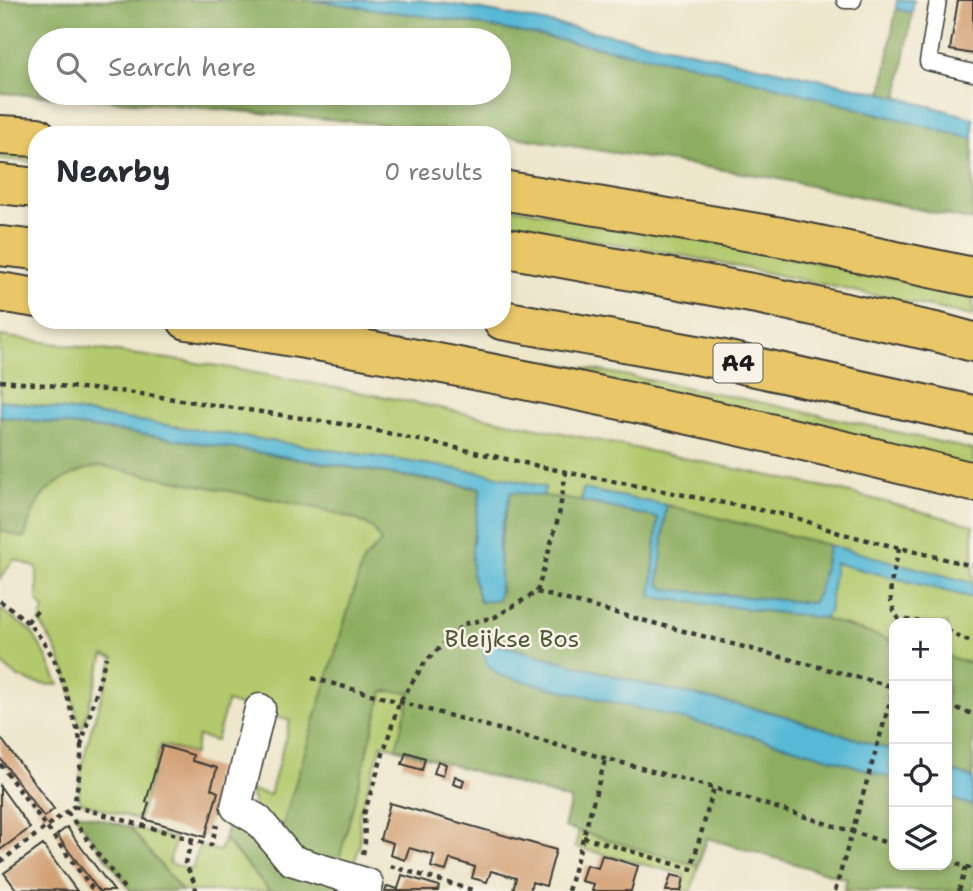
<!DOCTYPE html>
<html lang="en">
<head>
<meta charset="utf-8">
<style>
	:root { --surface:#fff; --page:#f2f2f3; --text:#2b2b33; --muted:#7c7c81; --line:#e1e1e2 }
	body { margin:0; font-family:"Shantell Sans",sans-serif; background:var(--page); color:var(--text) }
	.controls { position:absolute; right:21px; bottom:21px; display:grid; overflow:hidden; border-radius:14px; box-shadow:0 4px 10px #0003 }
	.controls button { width:63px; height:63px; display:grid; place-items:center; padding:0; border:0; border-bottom:2px solid var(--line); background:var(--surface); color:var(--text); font:35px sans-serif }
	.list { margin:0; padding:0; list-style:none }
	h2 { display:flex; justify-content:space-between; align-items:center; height:91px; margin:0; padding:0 28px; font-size:30px }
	h2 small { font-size:23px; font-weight:400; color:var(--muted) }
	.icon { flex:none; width:38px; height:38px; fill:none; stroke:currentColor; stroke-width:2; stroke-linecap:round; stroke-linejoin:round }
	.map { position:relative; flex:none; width:973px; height:891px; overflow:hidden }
	.search { position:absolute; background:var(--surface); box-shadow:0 4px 10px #0003; left:28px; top:28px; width:483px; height:77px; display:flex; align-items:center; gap:18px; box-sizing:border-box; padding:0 24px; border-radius:38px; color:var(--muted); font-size:26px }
	.panel { position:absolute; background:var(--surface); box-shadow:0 4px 10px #0003; left:28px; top:126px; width:483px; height:203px; border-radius:28px }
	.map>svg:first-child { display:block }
	.green { fill:#b2c96d; stroke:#677244; stroke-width:2; fill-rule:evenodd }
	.forest { fill:#8dad60; stroke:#54643e; stroke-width:2; fill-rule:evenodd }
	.water { fill:#58b9d6; stroke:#3a6a79; stroke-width:2 }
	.building { fill:#d3a176 }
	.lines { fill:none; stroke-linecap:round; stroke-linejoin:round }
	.lane-casing { stroke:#3b3a36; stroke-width:19 }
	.street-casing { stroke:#3b3a36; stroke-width:33 }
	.highway-casing { stroke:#3b3a36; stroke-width:42 }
	.path { stroke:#3b3a36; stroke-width:4.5; stroke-dasharray:5 5; stroke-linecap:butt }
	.lane { stroke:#fff; stroke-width:16 }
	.street { stroke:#fff; stroke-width:30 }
	.highway { stroke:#e9c769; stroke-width:38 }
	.labels { text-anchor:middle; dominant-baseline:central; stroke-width:5; stroke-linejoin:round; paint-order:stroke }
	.shield { fill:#f7f3e8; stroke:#5e5c59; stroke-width:2 }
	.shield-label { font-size:23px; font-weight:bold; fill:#1c1c1c }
	.park-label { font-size:24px; fill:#505938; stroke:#f7f3e8 }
</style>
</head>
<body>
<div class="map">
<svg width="973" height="891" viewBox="0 0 973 891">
	<rect width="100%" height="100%" fill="#f7f3e8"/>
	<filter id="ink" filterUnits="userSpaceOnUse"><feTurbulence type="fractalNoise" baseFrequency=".0143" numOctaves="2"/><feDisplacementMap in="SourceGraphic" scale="14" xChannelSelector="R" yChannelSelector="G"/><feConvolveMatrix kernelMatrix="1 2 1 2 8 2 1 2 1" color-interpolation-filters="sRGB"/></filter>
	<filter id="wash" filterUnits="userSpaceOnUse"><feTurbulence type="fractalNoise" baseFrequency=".00686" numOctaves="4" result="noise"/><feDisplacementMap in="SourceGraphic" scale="28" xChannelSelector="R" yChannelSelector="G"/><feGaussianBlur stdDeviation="1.57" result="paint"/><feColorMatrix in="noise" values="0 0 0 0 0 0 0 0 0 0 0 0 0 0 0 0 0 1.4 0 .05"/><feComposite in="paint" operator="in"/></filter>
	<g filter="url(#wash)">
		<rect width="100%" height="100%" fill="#ede6cb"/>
		<!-- green -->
		<path class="green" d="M0 151 37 154V162L0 159Z
			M502 206 696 238 973 294V316L682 255 502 225Z
			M0 336 219 366 401 400 839 490 973 525V583L666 505 583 490 581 501 543 496 545 487 484 473 0 400Z
			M487 352C651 377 812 412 973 450V468L485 358Z
			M0 420 480 494 647 600 835 562 973 598V891H844L847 879 707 838 691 891H681L685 875 575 847 579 831 564 827 571 800 382 744 359 815 360 843 353 869 256 810 249 790 270 795 290 721 227 702 216 741 198 736 194 754 161 745 139 820 86 804 80 801C73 773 105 688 114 658L104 655 83 727H80L67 676 56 649 40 622 44 609 37 601V568L14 559 0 579ZM894 623H947V865H894Z
			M0 609 31 631 44 652 59 685C34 685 17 681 0 661Z
			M129 827 176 839 169 863 192 870 199 846 220 851 224 839 270 891H182Z"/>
		<!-- forest -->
		<path class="forest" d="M0 0H311L385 10 465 22 695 65 973 139V221L774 178 502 135 151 103 0 93ZM40 40H499V93H40Z
			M896 9 912 13 898 98 882 93Z
			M0 416 149 435 481 489 472 547V573L501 591C496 554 502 528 511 491L581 501 658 518 651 597 822 618 894 641V751L778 714 644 684 501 645 492 631 479 639 535 684 673 715 838 759 894 779V865H947V797L973 806V891H844L847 879 707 838 698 866 564 827 571 800 396 748 411 692 383 691 338 864 300 854 280 834 363 561 381 542 373 528 357 520 321 509 101 466C78 470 47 483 36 506 31 516 28 527 24 538L0 530Z
			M666 505 829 545 819 591 812 603 664 589 659 583Z
			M947 656 973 664V778L947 769Z
			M78 813 129 827 182 891H131L75 815Z
			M230 817 349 891H270L224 839Z"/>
		<!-- water -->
		<path class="water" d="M311 0H418L462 6 653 43 882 93 973 118V139L695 65 465 22Z
			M897 0H914L912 13 896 9Z
			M0 400 484 473 545 487 543 496 511 492C507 508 501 525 499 542 498 558 503 588 498 599L480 602 472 573V547L481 488 149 435 0 416Z
			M583 489 666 505 659 583 665 589 812 603 819 591 829 545 973 583V598L835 563 829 613 822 618 651 597 658 518 581 501Z
			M492 631 501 645 644 684 778 714 894 751V779C765 734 631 708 499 675L487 664 479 639Z
			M947 769 973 778V806L947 797Z"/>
		<g id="blocks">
			<!-- building -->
			<path class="building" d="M958 0H973V54L950 50Z
				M0 737 54 809 44 817 0 758Z
				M162 746 193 755 192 761 217 768 211 789 218 792 205 837 144 819 149 803 146 802Z
				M406 752 425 758 422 770 402 764Z
				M438 761 446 764 443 776 434 773Z
				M455 776 464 780 462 787 453 784Z
				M0 786 30 828 0 850Z
				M390 803 556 850 546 886 532 882 530 891H516L513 890 516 878 491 871 487 882 472 878 475 867 450 859 446 871 438 869 431 867 434 855 409 848 405 860 390 855 393 843 380 839Z
				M67 827 78 843 114 891H99L68 850 57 835Z
				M43 845 50 855 77 891 16 889 4 873Z
				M602 855 638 866 631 891H592L594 884 581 881 586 865 598 868Z
				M402 875 439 886 438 891H385L387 886 398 889Z
				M671 875 684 878 681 891H666Z"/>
		</g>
	</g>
	<g filter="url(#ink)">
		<use href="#blocks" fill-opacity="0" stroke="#3b3a36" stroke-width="2"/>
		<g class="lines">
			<defs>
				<path id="lane" d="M845 0H853
					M938 0 928 62 973 73"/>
				<path id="street" d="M260 709 236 807 258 820 291 860 368 884 366 891"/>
				<path id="highway" d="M0 135 37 137
					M0 184 37 188
					M502 190 781 237 973 277
					M0 246 37 250
					M502 247 757 294 940 333 973 342
					M0 292 37 298
					M187 320C451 360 714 417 973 482
					M502 320 724 360 973 415"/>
			</defs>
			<!-- lane casing -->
			<use href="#lane" class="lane-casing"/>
			<!-- street casing -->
			<use href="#street" class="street-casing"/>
			<!-- highway casing -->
			<use href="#highway" class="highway-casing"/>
			<!-- path -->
			<path class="path" d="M0 381 127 392 355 426 566 472
				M899 548C895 573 882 596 899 619L930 623
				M537 592 559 515 566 472 791 516 839 533 973 566
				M0 601C45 631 58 660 71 710 75 722 80 735 81 747 82 765 77 787 74 806
				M27 622 40 608
				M947 630 964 640 973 641
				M312 678 714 788 894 845
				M947 705 973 714
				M81 746 106 657
				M0 764 94 891
				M74 806 211 845 217 825
				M67 812 126 891
				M583 837 691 869 714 788
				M192 840 185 863 196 886 195 891
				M363 854 365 843 364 814 399 703 425 662 464 624 495 617 537 592 894 687
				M947 861 973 869
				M0 862 74 806
				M390 866 476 891
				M568 891 605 760
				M835 891 894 688
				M959 891 966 867"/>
			<!-- lane -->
			<use href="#lane" class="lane"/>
			<!-- street -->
			<use href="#street" class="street"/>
			<!-- highway -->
			<use href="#highway" class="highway"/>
		</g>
	</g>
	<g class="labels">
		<!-- shield labels -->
		<rect class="shield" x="713.5" y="343.5" width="49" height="39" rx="5"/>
		<g class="shield-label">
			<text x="738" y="363">A4</text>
		</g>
		<!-- park labels -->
		<g class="park-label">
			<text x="512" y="639">Bleijkse Bos</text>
		</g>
	</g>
</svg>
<div class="controls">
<button>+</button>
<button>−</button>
<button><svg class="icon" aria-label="locate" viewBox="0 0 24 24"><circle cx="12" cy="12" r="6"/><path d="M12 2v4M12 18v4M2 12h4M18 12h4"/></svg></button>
<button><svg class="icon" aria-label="layers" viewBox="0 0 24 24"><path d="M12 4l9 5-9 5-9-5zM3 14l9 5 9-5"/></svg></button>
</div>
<div class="search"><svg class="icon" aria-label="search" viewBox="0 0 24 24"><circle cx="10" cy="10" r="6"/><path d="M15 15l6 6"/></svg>Search here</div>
<section class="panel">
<h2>Nearby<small>0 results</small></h2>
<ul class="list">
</ul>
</section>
</div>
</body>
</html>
